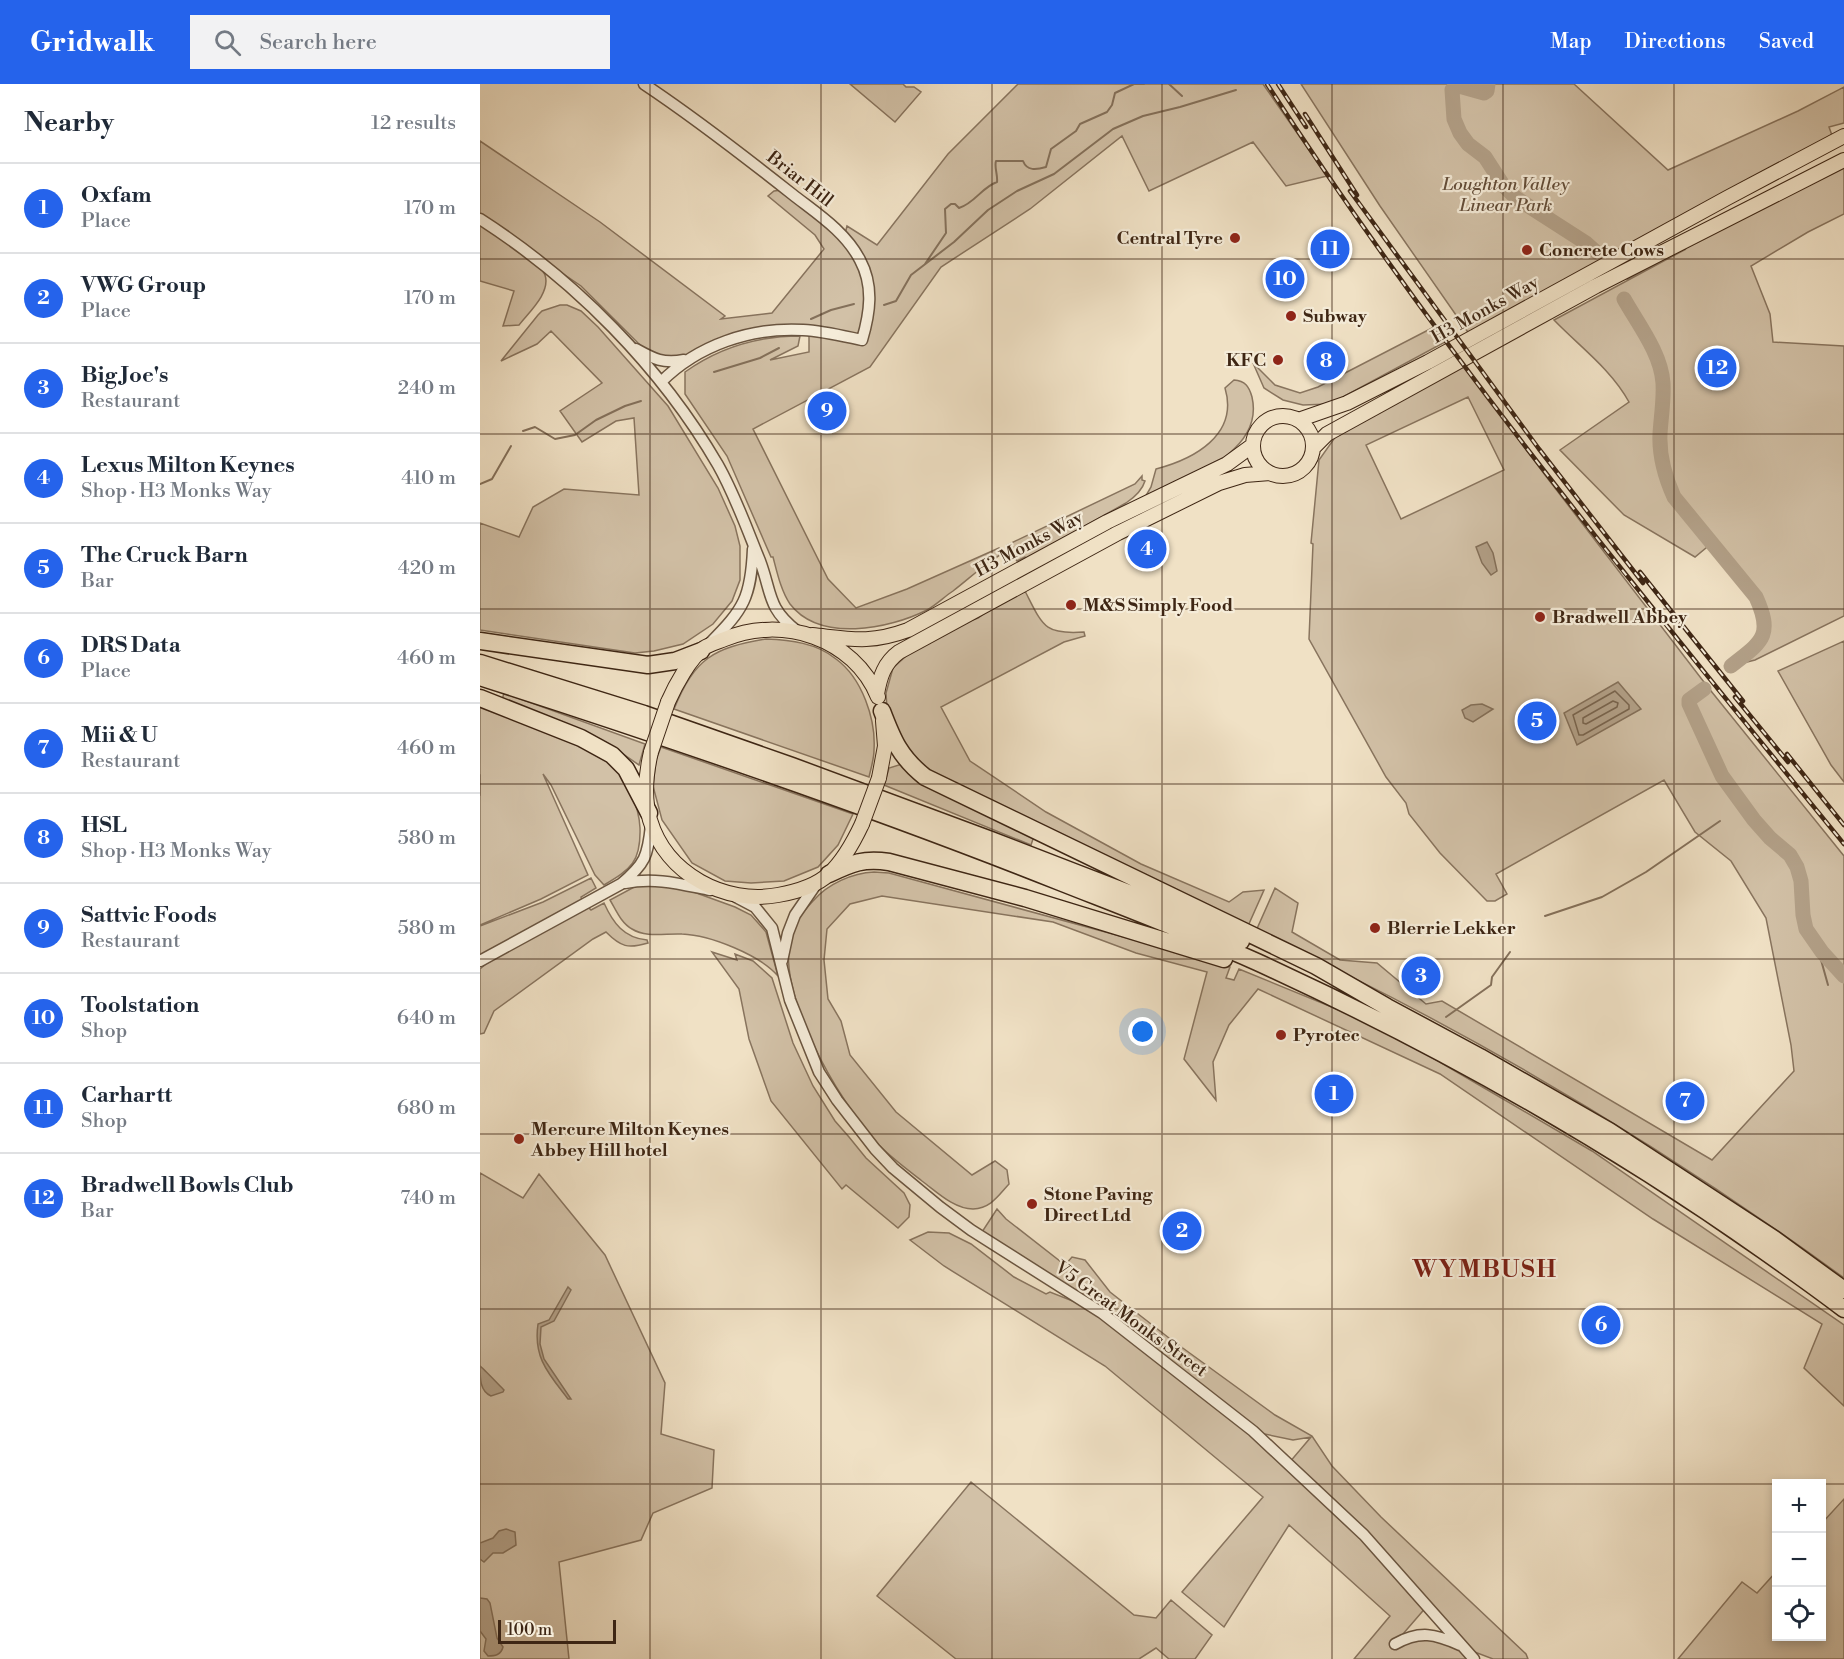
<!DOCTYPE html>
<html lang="en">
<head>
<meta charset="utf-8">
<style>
	:root { --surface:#fff; --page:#f2f2f3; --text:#1f2937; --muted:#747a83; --line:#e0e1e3; --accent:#2563eb }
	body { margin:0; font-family:"Libre Bodoni",serif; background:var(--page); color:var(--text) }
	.controls { position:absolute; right:18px; bottom:18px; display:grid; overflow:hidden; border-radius:0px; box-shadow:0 3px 9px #0003 }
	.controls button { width:54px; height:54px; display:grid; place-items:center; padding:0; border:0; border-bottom:2px solid var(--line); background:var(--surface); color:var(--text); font:30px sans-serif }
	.scale { position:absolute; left:18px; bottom:15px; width:118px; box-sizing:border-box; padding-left:6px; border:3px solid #3e2614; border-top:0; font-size:16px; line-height:21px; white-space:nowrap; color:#3e2614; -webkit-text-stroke:4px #f5ecd9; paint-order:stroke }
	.you { position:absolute; left:663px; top:948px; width:21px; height:21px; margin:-15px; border:4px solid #fff; border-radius:50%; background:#1a73e8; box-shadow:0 0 0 9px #1a73e833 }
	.badge { display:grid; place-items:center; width:39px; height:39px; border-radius:50%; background:var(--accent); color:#fff; font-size:20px; font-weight:700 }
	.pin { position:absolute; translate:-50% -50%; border:3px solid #fff; box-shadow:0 2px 6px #0006 }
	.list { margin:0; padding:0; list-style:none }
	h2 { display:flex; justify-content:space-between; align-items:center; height:78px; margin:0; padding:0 24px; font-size:26px }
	h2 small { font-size:20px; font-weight:400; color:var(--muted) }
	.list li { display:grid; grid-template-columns:39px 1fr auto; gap:18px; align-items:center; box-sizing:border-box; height:90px; padding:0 24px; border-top:2px solid var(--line) }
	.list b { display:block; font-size:22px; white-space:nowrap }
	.list p { margin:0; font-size:20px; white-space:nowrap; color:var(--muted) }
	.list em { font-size:20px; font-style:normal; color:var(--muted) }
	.icon { flex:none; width:33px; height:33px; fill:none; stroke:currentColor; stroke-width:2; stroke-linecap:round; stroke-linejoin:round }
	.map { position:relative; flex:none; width:1364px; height:1575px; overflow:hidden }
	header { display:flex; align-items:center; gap:36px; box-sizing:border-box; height:84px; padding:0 30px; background:var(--accent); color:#fff }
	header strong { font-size:28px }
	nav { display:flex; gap:33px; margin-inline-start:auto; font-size:21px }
	.search { width:420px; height:54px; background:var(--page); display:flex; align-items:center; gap:15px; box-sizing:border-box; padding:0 21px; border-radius:0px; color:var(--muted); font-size:22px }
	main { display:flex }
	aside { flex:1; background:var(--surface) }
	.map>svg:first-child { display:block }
	.green { fill:#d2c1a7; stroke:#88745e; stroke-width:1.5; fill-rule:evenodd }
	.water { fill:#b3a189; stroke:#84705a; stroke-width:1.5 }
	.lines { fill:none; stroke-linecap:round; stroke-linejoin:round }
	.shore { stroke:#78644e; stroke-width:1.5 }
	.stream { stroke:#84705a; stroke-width:2 }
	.river { stroke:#b3a189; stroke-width:15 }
	.minor-casing { stroke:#6a5540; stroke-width:13 }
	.major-casing { stroke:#3e2614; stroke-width:16 }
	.highway-casing { stroke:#3e2614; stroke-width:19 }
	.minor { stroke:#f5ecd9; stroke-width:10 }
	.major { stroke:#f0e1c5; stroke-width:14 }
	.highway { stroke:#f0e1c5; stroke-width:16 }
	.rail-casing { stroke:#3e2614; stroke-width:4.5 }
	.rail { stroke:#f5ecd9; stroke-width:2; stroke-dasharray:7; stroke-linecap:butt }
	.major-bridge-casing { stroke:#3e2614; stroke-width:16; stroke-linecap:butt }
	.major-bridge { stroke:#f0e1c5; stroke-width:14 }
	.grid { fill:none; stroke:#3e2614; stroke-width:1.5; stroke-opacity:0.55 }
	.poi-dot { fill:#8f2418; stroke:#f5ecd9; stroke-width:2 }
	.labels { text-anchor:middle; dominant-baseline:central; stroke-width:4.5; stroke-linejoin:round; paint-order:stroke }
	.street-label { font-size:18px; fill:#3e2614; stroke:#f5ecd9 }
	.park-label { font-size:18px; font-style:italic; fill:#634d39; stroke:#f5ecd9 }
	.poi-label { font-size:18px; font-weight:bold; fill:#3e2614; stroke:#f5ecd9; text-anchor:start }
	.district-label { font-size:24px; font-weight:bold; letter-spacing:1.5px; fill:#7a1f14; stroke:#f5ecd9 }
</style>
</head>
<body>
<header>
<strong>Gridwalk</strong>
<div class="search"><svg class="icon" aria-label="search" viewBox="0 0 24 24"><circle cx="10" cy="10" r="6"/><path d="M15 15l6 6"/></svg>Search here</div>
<nav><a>Map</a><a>Directions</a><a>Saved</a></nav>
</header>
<main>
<aside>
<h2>Nearby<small>12 results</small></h2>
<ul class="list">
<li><span class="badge">1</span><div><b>Oxfam</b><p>Place</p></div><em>170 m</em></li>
<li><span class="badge">2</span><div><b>VWG Group</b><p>Place</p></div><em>170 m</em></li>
<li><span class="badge">3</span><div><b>Big Joe's</b><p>Restaurant</p></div><em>240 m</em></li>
<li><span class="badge">4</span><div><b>Lexus Milton Keynes</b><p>Shop · H3 Monks Way</p></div><em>410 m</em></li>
<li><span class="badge">5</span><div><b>The Cruck Barn</b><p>Bar</p></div><em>420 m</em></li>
<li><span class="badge">6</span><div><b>DRS Data</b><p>Place</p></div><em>460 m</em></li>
<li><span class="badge">7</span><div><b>Mii &amp; U</b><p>Restaurant</p></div><em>460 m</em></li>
<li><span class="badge">8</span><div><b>HSL</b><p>Shop · H3 Monks Way</p></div><em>580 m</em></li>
<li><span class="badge">9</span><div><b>Sattvic Foods</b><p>Restaurant</p></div><em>580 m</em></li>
<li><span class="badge">10</span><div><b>Toolstation</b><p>Shop</p></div><em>640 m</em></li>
<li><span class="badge">11</span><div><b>Carhartt</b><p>Shop</p></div><em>680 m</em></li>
<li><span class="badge">12</span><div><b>Bradwell Bowls Club</b><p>Bar</p></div><em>740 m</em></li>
</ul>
</aside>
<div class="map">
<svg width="1364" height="1575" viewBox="0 0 1364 1575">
	<rect width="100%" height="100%" fill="#f0e1c5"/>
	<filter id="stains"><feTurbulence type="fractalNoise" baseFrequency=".00333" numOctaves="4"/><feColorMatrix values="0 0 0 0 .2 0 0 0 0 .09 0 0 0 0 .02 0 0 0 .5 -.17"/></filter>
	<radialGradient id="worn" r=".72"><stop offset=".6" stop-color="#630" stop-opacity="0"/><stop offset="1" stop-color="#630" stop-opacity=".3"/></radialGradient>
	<!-- green -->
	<path class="green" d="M370 0H423L426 3H434L441 8 415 38Z
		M538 0H783L847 92 806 102 773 58 669 107 642 52 550 125 461 183 390 283 273 345 348 495 376 524 427 505 519 464 522 468C519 473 517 473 512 476 498 486 486 497 473 507 464 513 456 521 447 526 409 545 340 559 310 520 301 507 297 488 293 473H291L247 372 205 310V288C240 263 278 252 320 252L318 262 290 276 329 268V253L325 246H298L190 279 165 266 101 202 73 183 54 175C57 180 63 186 65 191 71 209 48 229 39 241L23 242 34 207 0 197V57L120 138 245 232 241 235 292 229 344 165 335 151 288 112 294 107 302 106 345 140 363 158 367 142 397 161 468 70Z
		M821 0H1094L1188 86 1318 27 1364 3V39L1349 43 1354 57 992 254 900 122Z
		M1364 77V130L1328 148 1271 182 1290 230 1293 258 1364 262V532L1275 576 1251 582C1261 574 1276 565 1282 554 1297 526 1248 478 1232 459L1215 473 1144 431 1080 366 1149 318C1131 285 1099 262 1074 236L1206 165 1147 195 1144 189Z
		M80 221H87L101 227 118 243 188 322 238 404 255 442 260 462V496L252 517 233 540 203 560 174 567 155 569 0 546V439L39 453 53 423 84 405 159 411 154 334 136 337 102 358 80 327 122 299 71 247 57 260 21 277 58 231 62 227Z
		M954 243 965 258 850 320 823 321 803 316 784 304 773 279 795 301 820 309 838 303Z
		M984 281 1065 391 1227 602 1364 772V1194C1180 1060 982 942 776 847L795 804 818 819 812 848 860 876 897 879 946 920 962 917 1232 1076 1314 987 1311 961 1286 834 1251 777 1215 748 1184 696 1016 790 1027 810 1015 817H1007L960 769 929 730 926 719 906 693 829 555 833 460 831 459 839 376 856 352ZM988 313 1024 386 921 435 886 361Z
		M754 296C765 297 769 302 772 313 785 370 704 395 664 415L671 403 676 385C714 375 759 351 745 304Z
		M662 392V396L665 397C662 407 655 413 646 419L546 475 545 473 537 477 527 461 655 400Z
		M545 507C563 542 564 551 604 548L605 552 584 558 461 623 490 677 566 728 661 780 749 818 763 808 784 806 768 842 450 687 427 668 407 625 406 609 413 584 436 563 470 544 498 534 529 511 532 514Z
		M286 555C310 556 337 559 356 575 382 594 396 635 394 666 394 675 391 684 389 693L194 625C215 574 233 564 286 555Z
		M1364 557V698L1351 681 1298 587Z
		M24 609 165 660 159 681 127 659 22 616Z
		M0 620C38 635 79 648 115 668 120 671 127 673 131 677 147 694 159 722 160 744 161 778 151 785 124 801L115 791 71 701 63 690 108 791 61 815 0 841Z
		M181 663 373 730 358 761 338 783 304 797 271 799 245 797 212 779 182 736 173 702 176 676Z
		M422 680 554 752 551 761 404 701 409 684Z
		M394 788 409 789 732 877 750 883 746 894 754 896 759 885 898 942 994 998 1112 1067 1364 1241V1322L1324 1284 1342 1240 1173 1135 960 990 778 905 749 941 733 978 736 1016 704 975 727 888 656 869 573 838 402 812 370 820 347 845 344 876 348 915 361 937 370 971 416 1028 492 1091 515 1077 527 1086 529 1100C518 1112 511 1124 493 1125 474 1125 457 1108 442 1097 427 1085 410 1073 397 1059 358 1016 295 909 311 850 315 836 324 827 334 816 348 800 372 789 394 788Z
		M111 794 116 804 101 813 102 816 0 872V842L63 818Z
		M170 800 200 803 255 823 271 831 286 848 298 892C280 871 230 851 202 850 186 849 166 854 152 845 141 839 136 826 130 816L156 802Z
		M124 819C133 839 144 854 167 856L168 859C148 865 141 863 126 848L113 855 14 927 4 949 0 950V885L7 879 108 823 111 826Z
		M232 868 257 876 255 870 273 877 292 894 313 959 333 1002 355 1037 369 1053 386 1074 424 1109 430 1121 429 1133 418 1144 366 1101 362 1105 291 1017 269 955 259 905Z
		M0 1089 43 1114 59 1090 125 1171 185 1299 181 1350 234 1366 232 1404 173 1429 161 1456 79 1478 89 1575H0Z
		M517 1125 526 1135 585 1181 592 1173 605 1176 630 1208 689 1254 795 1331 832 1352 852 1382 901 1433 1046 1570 1048 1575H1013L987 1565 994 1575H874L910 1532 809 1441 744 1543 702 1508 783 1413 625 1282 464 1182 430 1156 448 1148 469 1149 491 1160 534 1193 566 1210 570 1208 618 1227 500 1151ZM775 1348 813 1356 831 1353 809 1379ZM948 1521 982 1562 944 1550 916 1558Z
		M491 1398 654 1531 676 1534 691 1516 732 1551 715 1575H689L676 1564 659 1575H476L397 1512Z
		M1364 1415V1575H1198L1262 1498 1277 1509 1296 1488V1552H1342V1439Z"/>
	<!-- water -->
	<path class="water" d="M1007 458 1013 469 1017 487 1011 491 1002 479 996 463Z
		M1138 598 1161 625 1097 661 1084 629Z
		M1002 620 1013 625 993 638 985 634 982 626 991 621Z
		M88 1203 91 1206 74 1237 61 1243 60 1260 64 1275 91 1315H88C69 1290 53 1274 58 1240L69 1236Z
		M0 1282C4 1285 21 1303 24 1306L23 1308 11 1312C0 1307 0 1295 0 1282Z
		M26 1445 35 1448 36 1461 23 1469H13L4 1478 0 1475V1459L13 1454 19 1447Z
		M0 1514 7 1515 10 1519 17 1554 23 1563C21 1571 15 1572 8 1572L4 1567 6 1555 0 1547Z"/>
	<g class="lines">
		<!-- shore -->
		<path class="shore" d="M1135 607 1149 621V625L1103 651H1099L1093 631Z
			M1133 617 1138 619 1137 623 1106 640 1103 639V634Z"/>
		<!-- stream -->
		<path class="stream" d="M689 0 702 12
			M445 180 466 149 465 125 471 120H475L479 124C495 119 502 103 517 98 518 91 514 83 516 77H543C547 87 556 86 566 83L571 65 596 47 600 40 627 28 632 21 635 9 654 0H664
			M404 221 416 217 431 191 474 158 508 126 537 107 574 90 633 45 663 32 700 23 756 6
			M331 235 351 226 374 220
			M234 288 280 274 299 264
			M43 347 55 343 75 355 95 351 116 336 145 322 161 317
			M0 400 12 395 31 362
			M0 691V711
			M1065 832 1122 813 1166 788 1240 737
			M1336 858 1348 901
			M966 933 1011 901 1012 893 1030 868"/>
		<!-- river -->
		<path class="river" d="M1008 0 1007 7 1004 9 979 2 972 6 974 35 980 49 988 60 1005 73 1023 101 1036 114 1106 159 1116 168
			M1144 215C1158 240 1181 269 1183 299 1184 316 1181 333 1180 350 1179 372 1185 393 1194 413L1276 513C1294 553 1281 558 1251 582
			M1224 605 1209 616V620L1242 692 1274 736 1290 754 1310 771 1317 783 1321 797 1323 831 1326 845 1342 868 1364 892"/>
		<defs>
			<path id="minor" d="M164 0C215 34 264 72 312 110 336 129 365 147 380 176 394 202 390 229 382 256 363 252 343 247 323 246 271 243 218 261 181 298
				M0 135C95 196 181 283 238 381 255 411 267 445 280 477 292 509 287 524 317 547
				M156 265C174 275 183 280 204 276
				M230 559C264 525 271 513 273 465
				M145 799C175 793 200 800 230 806
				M256 813 275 823 292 844 310 916 339 988 357 1016 395 1065 413 1084 460 1123 491 1146 622 1229 773 1347 884 1451 994 1575
				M0 877 141 800C165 780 168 772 171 741
				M302 877 308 849 315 831 337 799
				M915 1560C940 1546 955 1550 980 1561"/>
			<path id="major" d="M773 362a30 30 0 1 1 60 0a30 30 0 1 1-60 0Z
				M818 336 867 319 948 278 1247 114 1364 52
				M833 364 847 350 1116 202 1364 76
				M332 551C371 555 390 560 428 546L627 438 747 380 773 361
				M397 610C400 593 404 579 419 568L638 449 739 399 765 391 790 389
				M188 618C195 602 210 574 224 564 230 560 238 558 245 555 302 531 374 554 398 613
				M171 668C166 689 164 715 170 736 186 790 245 821 298 811 315 808 336 802 349 790 363 777 374 757 382 740
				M399 694 405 662 403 637"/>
			<path id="highway" d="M0 557 168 581 195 577 221 567
				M0 579 164 630 312 682 511 756 651 810 761 857
				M0 593C196 656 389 722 580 798 646 824 712 849 777 878 954 959 1124 1054 1284 1167 1311 1186 1338 1205 1364 1225
				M0 614 101 654 132 671 146 685 169 729
				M402 627C413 656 420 673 445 693L836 882 907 923 1000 973 1129 1047 1294 1155 1364 1206
				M349 790C372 779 384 774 409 778L545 814 744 875"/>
		</defs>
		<!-- minor casing -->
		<use href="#minor" class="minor-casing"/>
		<!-- major casing -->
		<use href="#major" class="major-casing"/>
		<!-- highway casing -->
		<use href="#highway" class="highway-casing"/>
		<!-- minor -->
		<use href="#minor" class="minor"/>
		<!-- major -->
		<use href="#major" class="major"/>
		<!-- highway -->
		<use href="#highway" class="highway"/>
		<defs>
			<path id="rail" d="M787 0C960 268 1163 513 1364 760
				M798 0 826 43
				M825 30 877 111
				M870 107 1059 365 1163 499
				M1160 488 1263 617
				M1255 613 1308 678
				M1307 670 1364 741"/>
		</defs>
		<!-- rail casing -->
		<use href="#rail" class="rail-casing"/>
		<!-- rail -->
		<use href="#rail" class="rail"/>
		<defs>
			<path id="major-bridge" d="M171 668 188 618
				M382 740 399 694"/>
		</defs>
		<!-- major-bridge casing -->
		<use href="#major-bridge" class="major-bridge-casing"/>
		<!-- major-bridge -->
		<use href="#major-bridge" class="major-bridge"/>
	</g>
	<!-- grid -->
	<path class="grid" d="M170 0V1575M341 0V1575M512 0V1575M682 0V1575M852 0V1575M1023 0V1575M1194 0V1575M0 175H1364M0 350H1364M0 525H1364M0 700H1364M0 875H1364M0 1050H1364M0 1225H1364M0 1400H1296M1342 1400H1364"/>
	<!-- markers -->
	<g class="poi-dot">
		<circle cx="755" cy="154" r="6"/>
		<circle cx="1047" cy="166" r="6"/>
		<circle cx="811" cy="232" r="6"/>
		<circle cx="798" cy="276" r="6"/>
		<circle cx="591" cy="521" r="6"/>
		<circle cx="1060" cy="533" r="6"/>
		<circle cx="895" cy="844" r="6"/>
		<circle cx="801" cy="951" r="6"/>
		<circle cx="39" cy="1055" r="6"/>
		<circle cx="552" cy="1120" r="6"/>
	</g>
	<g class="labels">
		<!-- street labels -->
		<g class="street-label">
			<text transform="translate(320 95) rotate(38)">Briar Hill</text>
			<text transform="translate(1005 226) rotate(-29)">H3 Monks Way</text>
			<text transform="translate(549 460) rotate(-28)">H3 Monks Way</text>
			<text transform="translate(651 1235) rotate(36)">V5 Great Monks Street</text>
		</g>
		<!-- park labels -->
		<g class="park-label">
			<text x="1026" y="100">Loughton Valley<tspan x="1026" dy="21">Linear Park</tspan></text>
		</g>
		<!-- poi labels -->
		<g class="poi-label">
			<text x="743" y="154" text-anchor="end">Central Tyre</text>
			<text x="1059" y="166">Concrete Cows</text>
			<text x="823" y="232">Subway</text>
			<text x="786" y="276" text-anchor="end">KFC</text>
			<text x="603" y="521">M&amp;S Simply Food</text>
			<text x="1072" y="533">Bradwell Abbey</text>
			<text x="907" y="844">Blerrie Lekker</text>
			<text x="813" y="951">Pyrotec</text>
			<text x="51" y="1045">Mercure Milton Keynes<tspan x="51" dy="21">Abbey Hill hotel</tspan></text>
			<text x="564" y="1110">Stone Paving<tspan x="564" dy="21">Direct Ltd</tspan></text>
		</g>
		<!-- district labels -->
		<g class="district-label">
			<text x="1005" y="1186">WYMBUSH</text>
		</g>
	</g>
	<rect width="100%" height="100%" filter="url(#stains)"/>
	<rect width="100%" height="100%" fill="url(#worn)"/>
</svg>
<div class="controls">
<button>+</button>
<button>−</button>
<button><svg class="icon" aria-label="locate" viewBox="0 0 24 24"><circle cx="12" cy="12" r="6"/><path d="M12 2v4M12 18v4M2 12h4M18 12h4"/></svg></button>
</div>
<div class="scale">100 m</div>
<div class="you"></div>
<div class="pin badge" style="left:854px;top:1010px">1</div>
<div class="pin badge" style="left:702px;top:1147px">2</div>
<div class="pin badge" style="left:941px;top:892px">3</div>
<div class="pin badge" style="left:667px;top:465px">4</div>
<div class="pin badge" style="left:1057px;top:637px">5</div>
<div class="pin badge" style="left:1121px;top:1241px">6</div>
<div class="pin badge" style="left:1205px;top:1017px">7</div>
<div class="pin badge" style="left:846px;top:277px">8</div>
<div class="pin badge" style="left:347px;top:327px">9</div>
<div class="pin badge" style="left:805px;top:195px">10</div>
<div class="pin badge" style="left:850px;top:165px">11</div>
<div class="pin badge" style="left:1237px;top:284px">12</div>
</div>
</main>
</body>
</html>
